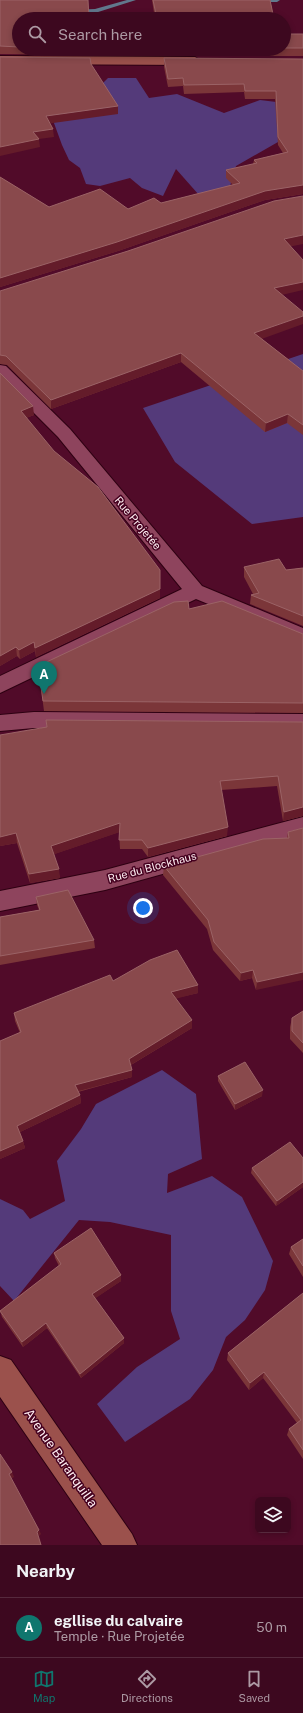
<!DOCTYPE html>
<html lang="en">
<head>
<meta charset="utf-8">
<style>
	:root { --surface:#3d081f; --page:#48162c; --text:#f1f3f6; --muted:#ad9aa4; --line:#56293d; --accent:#0f766e }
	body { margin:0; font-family:"Public Sans",sans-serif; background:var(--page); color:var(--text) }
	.controls { position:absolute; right:12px; bottom:12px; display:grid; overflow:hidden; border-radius:6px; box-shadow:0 2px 6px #0003 }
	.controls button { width:36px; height:36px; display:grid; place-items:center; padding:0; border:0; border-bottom:1px solid var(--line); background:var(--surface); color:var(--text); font:20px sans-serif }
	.you { position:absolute; left:143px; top:908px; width:14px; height:14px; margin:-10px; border:3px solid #fff; border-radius:50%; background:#1a73e8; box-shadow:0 0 0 6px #1a73e833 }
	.badge { display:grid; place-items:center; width:26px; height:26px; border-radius:50%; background:var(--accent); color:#fff; font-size:13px; font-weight:700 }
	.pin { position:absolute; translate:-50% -33px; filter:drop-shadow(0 1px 2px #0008) }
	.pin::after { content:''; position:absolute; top:21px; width:14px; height:12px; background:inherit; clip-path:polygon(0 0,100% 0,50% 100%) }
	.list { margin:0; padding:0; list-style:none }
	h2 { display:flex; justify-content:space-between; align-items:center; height:52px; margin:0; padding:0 16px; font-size:17px }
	h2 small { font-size:13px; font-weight:400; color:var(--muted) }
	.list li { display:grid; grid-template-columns:26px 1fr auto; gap:12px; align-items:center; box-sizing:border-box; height:60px; padding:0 16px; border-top:1px solid var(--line) }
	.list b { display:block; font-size:15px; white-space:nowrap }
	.list p { margin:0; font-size:13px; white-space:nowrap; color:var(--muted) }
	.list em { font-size:13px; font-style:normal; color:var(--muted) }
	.icon { flex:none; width:22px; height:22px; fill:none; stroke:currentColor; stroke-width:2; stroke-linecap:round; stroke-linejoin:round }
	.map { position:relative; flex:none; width:303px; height:1545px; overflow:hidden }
	.search { position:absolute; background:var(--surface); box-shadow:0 2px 6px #0003; left:12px; right:12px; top:12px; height:44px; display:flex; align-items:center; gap:10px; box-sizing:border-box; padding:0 14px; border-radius:22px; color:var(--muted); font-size:15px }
	.sheet { height:112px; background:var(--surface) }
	nav { display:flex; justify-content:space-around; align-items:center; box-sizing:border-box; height:56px; border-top:1px solid var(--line); background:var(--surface); font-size:11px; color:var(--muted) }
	nav a { display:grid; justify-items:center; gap:2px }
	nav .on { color:var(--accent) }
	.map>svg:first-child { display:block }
	.green { fill:#543a7a }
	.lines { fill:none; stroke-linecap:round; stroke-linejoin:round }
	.stream { fill:#61788d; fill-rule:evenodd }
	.street-casing { stroke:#2e0012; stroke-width:2 }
	.secondary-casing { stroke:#2e0012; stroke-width:2 }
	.street { fill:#8e445d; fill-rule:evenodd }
	.secondary { fill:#9b514c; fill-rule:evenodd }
	.wall { fill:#7b3639 }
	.shaded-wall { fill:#641c2a }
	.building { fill:#89494c; stroke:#9b6366 }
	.labels { text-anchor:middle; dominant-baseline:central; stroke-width:3; stroke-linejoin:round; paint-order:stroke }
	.street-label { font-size:11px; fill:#feecf0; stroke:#45001f }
	.near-street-label { font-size:13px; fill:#feecf0; stroke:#45001f }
</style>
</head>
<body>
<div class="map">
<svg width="303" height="1545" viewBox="0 0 303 1545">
	<rect width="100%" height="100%" fill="#510b29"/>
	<!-- green -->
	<path class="green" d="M108 78H136L149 98 177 94 224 113 260 100 301 105 285 138 236 166 228 193 199 195 176 169 163 196 142 188 130 178 100 186 86 184 80 168 69 160 62 145 43 93 100 86Z
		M303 354V517L252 524 175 462 143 408Z
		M162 1070 196 1094 202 1159 168 1174 167 1193 212 1176 242 1197 273 1261 265 1290 245 1320 226 1337 213 1370 190 1399 125 1442 97 1404 137 1367 180 1339 171 1311V1235L110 1222 79 1220 14 1301 0 1286V1199L23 1210 30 1219 65 1201 57 1161 81 1129 96 1104Z"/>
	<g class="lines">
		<!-- stream -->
		<path class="stream" d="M127 0H136L95 13 73 14 70 12 73 10 95 9Z
			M253 0H280L277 2H256Z"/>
		<defs>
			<path id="street" d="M0 365 6 366 70 429 202 586 303 628V643L196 599 0 693V676L182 589 58 437 0 379Z
				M34 712 303 714V730L34 728 0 731V715Z
				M303 817V835L105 890 0 911V891L105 870Z"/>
			<path id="secondary" d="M0 56 195 57 201 61 195 65 0 64Z
				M0 1356 11 1360 132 1534 137 1545H102L0 1397Z"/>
		</defs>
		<!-- street casing -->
		<use href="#street" class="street-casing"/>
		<!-- secondary casing -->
		<use href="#secondary" class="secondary-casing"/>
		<!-- street -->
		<use href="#street" class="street"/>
		<!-- secondary -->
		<use href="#secondary" class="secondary"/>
	</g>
	<!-- wall -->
	<path class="wall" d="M0 0 19 19V49H90V55L0 54Z
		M152 0H270L274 19H155Z
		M284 34H303V56H162L161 49H284Z
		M164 58 303 59V194L265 200 118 251 0 287V177L49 207 128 209 161 203 233 185 226 178V170L253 164 254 160 283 153 278 145 275 99H245L244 92 184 94 183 86 168 87 164 67Z
		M291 246 282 295 262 339 303 371V435L287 423 265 432 181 362 51 409 7 365 0 364V291Z
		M0 373 34 415 26 418 160 598 36 657 35 651 20 659 17 656 0 666Z
		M244 567 286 570 303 568V626L250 604 251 595 253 594 244 577Z
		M189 609 303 634V713L44 711 38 666Z
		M46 720 303 722V816L283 821 277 786 221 790 227 836 148 857 142 849H120L119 832 54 854 60 878 30 883 17 843 0 846 47 727Z
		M303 828 256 990 252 978 240 981 213 950 207 929 163 875 164 866 287 838 288 832Z
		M36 897 94 940 95 948 0 965V917L39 910 37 905Z
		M113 981 198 993 176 998 192 1028 131 1065 132 1077 78 1092 80 1095 81 1103 20 1132 23 1141 25 1148 0 1159V1041L20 1033 15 1021 14 1013Z
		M303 1011V1053L290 1039V1027L292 1018Z
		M218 1076 262 1096 235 1110 218 1081Z
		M303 1158V1187L276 1206 251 1173 252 1168Z
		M303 1239V1277L289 1254 291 1247Z
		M54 1253 121 1281 95 1298 124 1338V1343L81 1378 47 1328 23 1347 2 1317 0 1311 59 1266 55 1258Z
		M303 1293V1459L287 1435 289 1429 297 1423 263 1378 249 1390 227 1360 228 1353Z"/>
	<!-- shaded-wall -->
	<path class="shaded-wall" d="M118 106V114L46 124V116Z
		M53 129 54 137 39 139 40 147 0 156V147L33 132Z
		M303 185V194L265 200 118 251 0 287V278L265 191Z
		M303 235V244L283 248 284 239Z
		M303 282V290L273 297 274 288Z
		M303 316V324L253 342 254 333Z
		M181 353V362L51 409V400Z
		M33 406 34 415 21 420V411Z
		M288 414 287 423 265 432 266 423Z
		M160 589V598L36 657 35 648Z
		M34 642 35 651 20 659 19 650Z
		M16 647 17 656 0 666V656Z
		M303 807V816L283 821 284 812Z
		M120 823V832L52 855 51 846Z
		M228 827 227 836 148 857V848Z
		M16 833 17 843 0 846V837Z
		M59 869 60 878 30 883 29 874Z
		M253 970 252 978 240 981 241 973Z
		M303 972V980L256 990 257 982Z
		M198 985V993L171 1000V992Z
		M192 1020V1028L129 1066V1059Z
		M132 1070V1077L75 1092V1085Z
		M263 1090 262 1096 235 1110V1104Z
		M80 1095 81 1103 18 1133 17 1126Z
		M23 1141 25 1148 0 1159V1151Z
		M303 1182V1187L276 1206 277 1201Z
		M121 1275V1281L93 1300 92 1294Z
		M46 1323 47 1328 23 1347 22 1342Z
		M124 1338V1343L81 1378 80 1374Z
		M264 1372 263 1378 249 1390 250 1383Z
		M12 1472 14 1477 11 1479 9 1474Z
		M39 1530 41 1534 39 1536 42 1545 37 1532Z"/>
	<!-- building -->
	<path class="building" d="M0 0H88L89 19H19V47L0 46Z
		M153 0H270L274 19H157Z
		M284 34H303V48H284Z
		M0 57 90 58 91 64 118 106 46 116 53 129 33 132 39 139 0 147Z
		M164 58 303 59V185L265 191 117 242 0 278V177L49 207 100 189 128 209 154 198 161 203 240 183 226 170 257 163 254 160 288 152 278 137 276 91H245L244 84 184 85 183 78 168 79Z
		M303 196V235L284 239 303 260V282L274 288 303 312V316L254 333 303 371V425L288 414 266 423 181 353 51 400 6 356 0 355V291L128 251 274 201Z
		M0 373 33 406 21 411 54 451 98 487 160 570V589L35 648 34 642 19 650 16 647 0 656Z
		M279 559 286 570 303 568V616L251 595 259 593 244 567Z
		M188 601 189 609 222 601 303 634V703L43 701 38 666 174 602Z
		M46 720 303 722V807L284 812 278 776 220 781 228 827 148 848 142 840H119L120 823 51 846 59 869 29 874 16 833 0 837V735L47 727Z
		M303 828V972L257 982 253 970 241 973 214 942 208 920 164 866 263 839 289 838 288 832Z
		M68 890 94 940 0 956V917L40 910 36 897Z
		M177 950 198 985 171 992 192 1020 129 1059 132 1070 75 1085 80 1095 17 1126 23 1141 0 1151V1041L21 1032 14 1013 110 975 113 981 150 960Z
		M303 1011V1043L292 1031V1018Z
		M245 1062 263 1090 235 1104 218 1076Z
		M290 1142 303 1158V1182L277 1201 252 1168Z
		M91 1228 121 1275 92 1294 124 1338 80 1374 46 1323 22 1342 0 1311 61 1264 54 1253Z
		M303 1239V1266L291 1247Z
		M303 1293V1450L289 1429 301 1420 264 1372 250 1383 228 1353Z
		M0 1454 12 1472 9 1474 39 1530 37 1532 41 1545H0Z"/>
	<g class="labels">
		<!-- street labels -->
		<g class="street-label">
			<text transform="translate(138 523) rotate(50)">Rue Projetée</text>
			<text transform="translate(152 867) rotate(-15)">Rue du Blockhaus</text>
		</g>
		<!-- near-street labels -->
		<g class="near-street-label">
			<text transform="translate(61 1458) rotate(55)">Avenue Baranquilla</text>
		</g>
	</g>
</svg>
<div class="controls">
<button><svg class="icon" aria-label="layers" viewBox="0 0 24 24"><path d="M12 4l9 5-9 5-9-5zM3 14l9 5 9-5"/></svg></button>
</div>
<div class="you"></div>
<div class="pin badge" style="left:44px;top:694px">A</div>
<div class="search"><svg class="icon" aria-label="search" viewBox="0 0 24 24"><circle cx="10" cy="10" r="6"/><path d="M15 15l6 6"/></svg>Search here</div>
</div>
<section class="sheet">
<h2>Nearby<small></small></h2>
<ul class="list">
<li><span class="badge">A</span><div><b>egllise du calvaire</b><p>Temple · Rue Projetée</p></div><em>50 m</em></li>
</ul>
</section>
<nav>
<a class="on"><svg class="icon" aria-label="map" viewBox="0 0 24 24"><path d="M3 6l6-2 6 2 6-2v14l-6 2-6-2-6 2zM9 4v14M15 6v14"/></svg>Map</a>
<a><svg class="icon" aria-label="directions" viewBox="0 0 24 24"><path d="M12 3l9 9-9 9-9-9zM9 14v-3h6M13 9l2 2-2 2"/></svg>Directions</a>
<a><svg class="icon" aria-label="saved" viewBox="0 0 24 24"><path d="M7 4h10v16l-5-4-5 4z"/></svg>Saved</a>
</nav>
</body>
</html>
